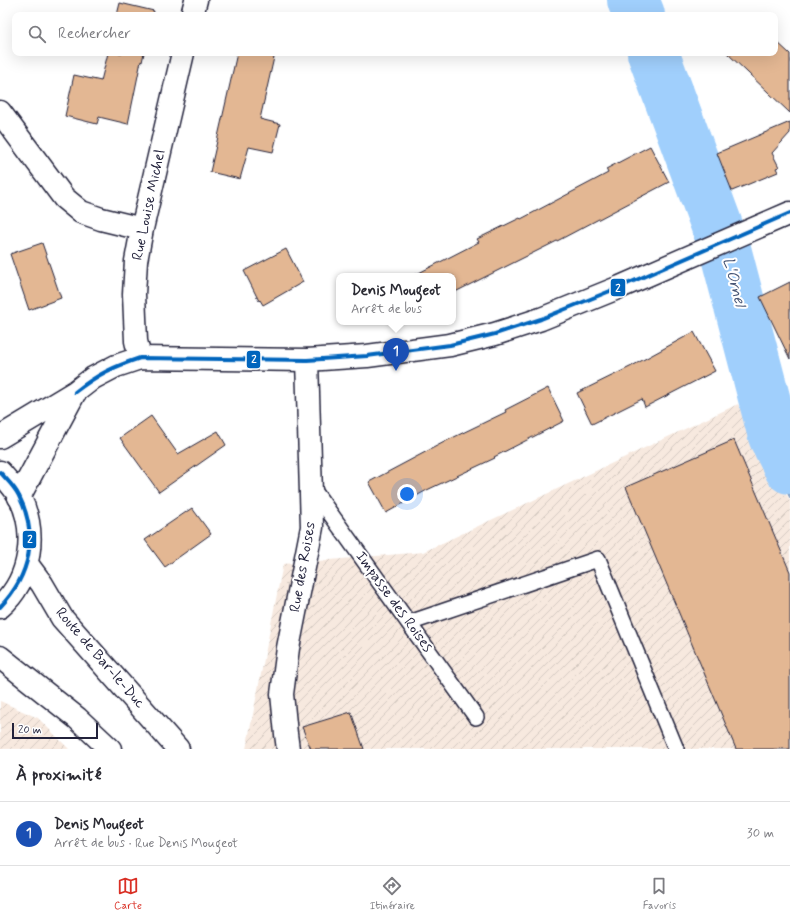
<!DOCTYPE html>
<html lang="fr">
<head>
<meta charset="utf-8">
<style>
	:root { --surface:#fff; --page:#f7f7f7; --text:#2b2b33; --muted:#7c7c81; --line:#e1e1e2; --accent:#d93025 }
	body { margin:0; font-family:Mynerve,sans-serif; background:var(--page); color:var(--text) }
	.scale { position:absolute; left:12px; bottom:10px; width:86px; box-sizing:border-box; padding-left:4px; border:2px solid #22223b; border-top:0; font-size:11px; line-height:14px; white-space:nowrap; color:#22223b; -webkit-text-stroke:3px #fff; paint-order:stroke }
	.you { position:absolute; left:407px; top:494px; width:14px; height:14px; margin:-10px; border:3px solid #fff; border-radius:50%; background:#1a73e8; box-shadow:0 0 0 6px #1a73e833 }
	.badge { display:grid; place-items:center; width:26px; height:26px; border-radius:50%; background:var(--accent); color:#fff; font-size:13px; font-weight:700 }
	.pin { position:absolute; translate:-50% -33px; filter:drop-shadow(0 1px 2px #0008) }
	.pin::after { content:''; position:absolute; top:21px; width:14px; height:12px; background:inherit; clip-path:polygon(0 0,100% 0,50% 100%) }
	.popup { position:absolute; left:336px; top:273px; width:120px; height:52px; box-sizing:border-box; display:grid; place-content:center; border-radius:8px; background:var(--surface); filter:drop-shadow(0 1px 3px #0005); font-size:13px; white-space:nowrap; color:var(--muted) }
	.popup b { font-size:15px; color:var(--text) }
	.popup::after { content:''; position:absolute; left:50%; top:100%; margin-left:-8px; border:8px solid transparent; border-top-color:var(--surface) }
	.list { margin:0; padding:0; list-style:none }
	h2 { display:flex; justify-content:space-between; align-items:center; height:52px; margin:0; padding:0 16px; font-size:17px }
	h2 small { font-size:13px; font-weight:400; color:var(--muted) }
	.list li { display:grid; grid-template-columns:26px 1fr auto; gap:12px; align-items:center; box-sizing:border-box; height:64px; padding:0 16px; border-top:1px solid var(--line) }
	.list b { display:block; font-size:15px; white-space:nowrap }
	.list p { margin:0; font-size:13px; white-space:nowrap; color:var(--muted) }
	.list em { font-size:13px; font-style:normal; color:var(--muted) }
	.icon { flex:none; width:22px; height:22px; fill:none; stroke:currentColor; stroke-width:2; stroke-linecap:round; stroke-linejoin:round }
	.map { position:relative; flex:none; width:790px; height:749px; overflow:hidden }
	.search { position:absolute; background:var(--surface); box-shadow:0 4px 16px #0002; left:12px; right:12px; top:12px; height:44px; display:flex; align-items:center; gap:10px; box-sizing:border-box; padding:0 14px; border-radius:8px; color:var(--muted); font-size:15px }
	.sheet { height:116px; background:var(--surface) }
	nav { display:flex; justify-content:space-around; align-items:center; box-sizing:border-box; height:56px; border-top:1px solid var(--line); background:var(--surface); font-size:11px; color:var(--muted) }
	nav a { display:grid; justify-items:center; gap:2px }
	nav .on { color:var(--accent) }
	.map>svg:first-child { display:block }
	.industrial { fill:url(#industrial-furrows) }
	.water { fill:url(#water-ripples); stroke:#6e8aaf }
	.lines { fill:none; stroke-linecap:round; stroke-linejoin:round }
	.river { stroke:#a0cffc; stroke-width:52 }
	.building { fill:#e3b793; stroke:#22223b }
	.service-casing { stroke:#22223b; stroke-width:18 }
	.minor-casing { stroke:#22223b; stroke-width:25 }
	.tertiary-casing { stroke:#22223b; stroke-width:25 }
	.primary-casing { stroke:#22223b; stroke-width:25 }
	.service { stroke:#fff; stroke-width:15 }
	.minor { stroke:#fff; stroke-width:22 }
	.tertiary { stroke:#fff; stroke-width:22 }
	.primary { stroke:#fff; stroke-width:22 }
	.bus-1-casing { stroke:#fff; stroke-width:7 }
	.bus-1 { stroke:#0065bd; stroke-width:4 }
	.labels { text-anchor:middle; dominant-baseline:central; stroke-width:4; stroke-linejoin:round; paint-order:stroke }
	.street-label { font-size:15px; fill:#22223b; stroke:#fff }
	.water-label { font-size:16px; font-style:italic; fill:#485675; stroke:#fff }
	.line-badge { stroke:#fff; stroke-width:1.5 }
	.badge-label { font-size:11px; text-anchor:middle; font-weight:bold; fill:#fff }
</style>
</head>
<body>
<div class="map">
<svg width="790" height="749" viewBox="0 0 790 749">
	<defs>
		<pattern id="industrial-furrows" width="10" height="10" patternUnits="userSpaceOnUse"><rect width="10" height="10" fill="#f7e9df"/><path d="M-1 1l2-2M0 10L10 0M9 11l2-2" fill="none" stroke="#d3c8c0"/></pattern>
		<pattern id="water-ripples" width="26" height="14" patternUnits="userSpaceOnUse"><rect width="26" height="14" fill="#a0cffc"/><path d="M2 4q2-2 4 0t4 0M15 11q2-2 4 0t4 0" fill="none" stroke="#8ab1d9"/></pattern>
	</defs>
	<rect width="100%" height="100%" fill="#fff"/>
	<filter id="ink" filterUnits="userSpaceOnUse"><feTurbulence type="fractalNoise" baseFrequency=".025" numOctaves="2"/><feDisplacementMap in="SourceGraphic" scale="8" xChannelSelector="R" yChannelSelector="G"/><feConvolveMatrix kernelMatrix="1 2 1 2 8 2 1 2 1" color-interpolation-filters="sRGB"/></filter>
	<g filter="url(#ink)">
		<!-- industrial -->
		<path class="industrial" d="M738 404 790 501V749H246L283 564 423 552Z
			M0 701 38 718 69 749H0Z"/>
		<!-- water -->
		<path class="water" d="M745 268 790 434V498L765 449 720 283Z"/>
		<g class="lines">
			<!-- river -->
			<path class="river" d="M633 0 639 15
				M653 53 724 245 774 436 790 468"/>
		</g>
		<!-- building -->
		<path class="building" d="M120 3 154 11 153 15H117Z
			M775 40 790 54V113L727 53H775Z
			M108 53H144L142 62 141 61 128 124 99 117 97 124 65 116 74 75 101 81Z
			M237 53H275L260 119 280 124 273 152 249 147 240 179 210 172Z
			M790 122V133L772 153 779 167 776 168 778 172 732 191 717 153Z
			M650 146 669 182 561 239 453 293V276H413L479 242 477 239 520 218 521 219 608 173 606 169Z
			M42 243 61 298 29 310 10 254Z
			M286 249 303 282 263 305 260 300 259 301 244 271Z
			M790 282V359L760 297Z
			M694 332 715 371 645 407 642 399 592 424 577 393 630 367Z
			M548 388 564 421 494 457 495 458 427 490 386 513 369 482 448 440 506 412 505 410Z
			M151 416 178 454 218 431 226 445 159 492 120 438Z
			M734 440 790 572V749H736L626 487Z
			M192 508 211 534 165 567 145 540Z
			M351 712 364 749H311L302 727Z"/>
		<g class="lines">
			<defs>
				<path id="service" d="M312 488 476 717
					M409 623 598 559 676 749"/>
				<path id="minor" d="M192 15 196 0
					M0 112 64 198 81 212 101 219 142 229
					M140 358 136 341 134 294 136 261 142 229 183 53
					M288 749 286 734 282 694 288 648 312 527 307 360"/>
				<path id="tertiary" d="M0 437 75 392 93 378 116 366 140 358 307 360 367 356 450 345 495 334 541 319 620 287 790 213
					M19 497 75 392"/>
				<path id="primary" d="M0 472C7 480 14 487 19 496 38 532 31 580 0 607
					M27 564 42 584 62 618 178 749
					M0 657 77 718 110 749"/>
			</defs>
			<!-- service casing -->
			<use href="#service" class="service-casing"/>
			<!-- minor casing -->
			<use href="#minor" class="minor-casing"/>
			<!-- tertiary casing -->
			<use href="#tertiary" class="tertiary-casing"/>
			<!-- primary casing -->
			<use href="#primary" class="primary-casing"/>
			<!-- service -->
			<use href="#service" class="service"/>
			<!-- minor -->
			<use href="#minor" class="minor"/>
			<!-- tertiary -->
			<use href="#tertiary" class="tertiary"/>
			<!-- primary -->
			<use href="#primary" class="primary"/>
			<defs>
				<path id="bus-1" d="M75 392C98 374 113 367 140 358L307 360 367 356 450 345 495 334 541 319 620 287 790 213
					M0 472C7 480 15 487 19 496 39 536 30 576 0 607"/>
			</defs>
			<!-- bus-1 casing -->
			<use href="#bus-1" class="bus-1-casing"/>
			<!-- bus-1 -->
			<use href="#bus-1" class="bus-1"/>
		</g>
	</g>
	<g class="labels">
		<!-- street labels -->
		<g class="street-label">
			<text transform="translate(149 205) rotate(-78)">Rue Louise Michel</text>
			<text transform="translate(303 567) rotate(-80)">Rue des Roises</text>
			<text transform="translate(394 602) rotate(54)">Impasse des Roises</text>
			<text transform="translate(100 658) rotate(49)">Route de Bar-le-Duc</text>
		</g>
		<!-- water labels -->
		<g class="water-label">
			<text transform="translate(734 282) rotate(75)">L'Ornel</text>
		</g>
	</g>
	<g class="line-badge">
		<rect x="610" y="278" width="16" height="19" rx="4" fill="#0065bd"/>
		<rect x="246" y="350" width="15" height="19" rx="4" fill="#0065bd"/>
		<rect x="22" y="530" width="15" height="19" rx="4" fill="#0065bd"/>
	</g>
	<g class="badge-label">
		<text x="618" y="292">2</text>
		<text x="254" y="363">2</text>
		<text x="30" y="543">2</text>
	</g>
</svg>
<div class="scale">20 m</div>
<div class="you"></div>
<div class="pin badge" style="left:396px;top:371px;background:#1a4fb4">1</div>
<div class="popup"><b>Denis Mougeot</b>Arrêt de bus</div>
<div class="search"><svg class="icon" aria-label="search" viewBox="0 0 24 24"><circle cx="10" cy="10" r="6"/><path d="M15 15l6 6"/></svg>Rechercher</div>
</div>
<section class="sheet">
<h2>À proximité<small></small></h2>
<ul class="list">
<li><span class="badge" style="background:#1a4fb4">1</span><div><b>Denis Mougeot</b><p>Arrêt de bus · Rue Denis Mougeot</p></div><em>30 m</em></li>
</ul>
</section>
<nav>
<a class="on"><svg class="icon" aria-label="map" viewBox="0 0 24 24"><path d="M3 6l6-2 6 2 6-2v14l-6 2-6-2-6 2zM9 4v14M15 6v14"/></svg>Carte</a>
<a><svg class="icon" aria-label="directions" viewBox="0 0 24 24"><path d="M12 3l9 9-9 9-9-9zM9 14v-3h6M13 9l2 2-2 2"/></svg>Itinéraire</a>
<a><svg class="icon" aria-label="saved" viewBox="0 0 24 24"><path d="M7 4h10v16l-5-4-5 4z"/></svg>Favoris</a>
</nav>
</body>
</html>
